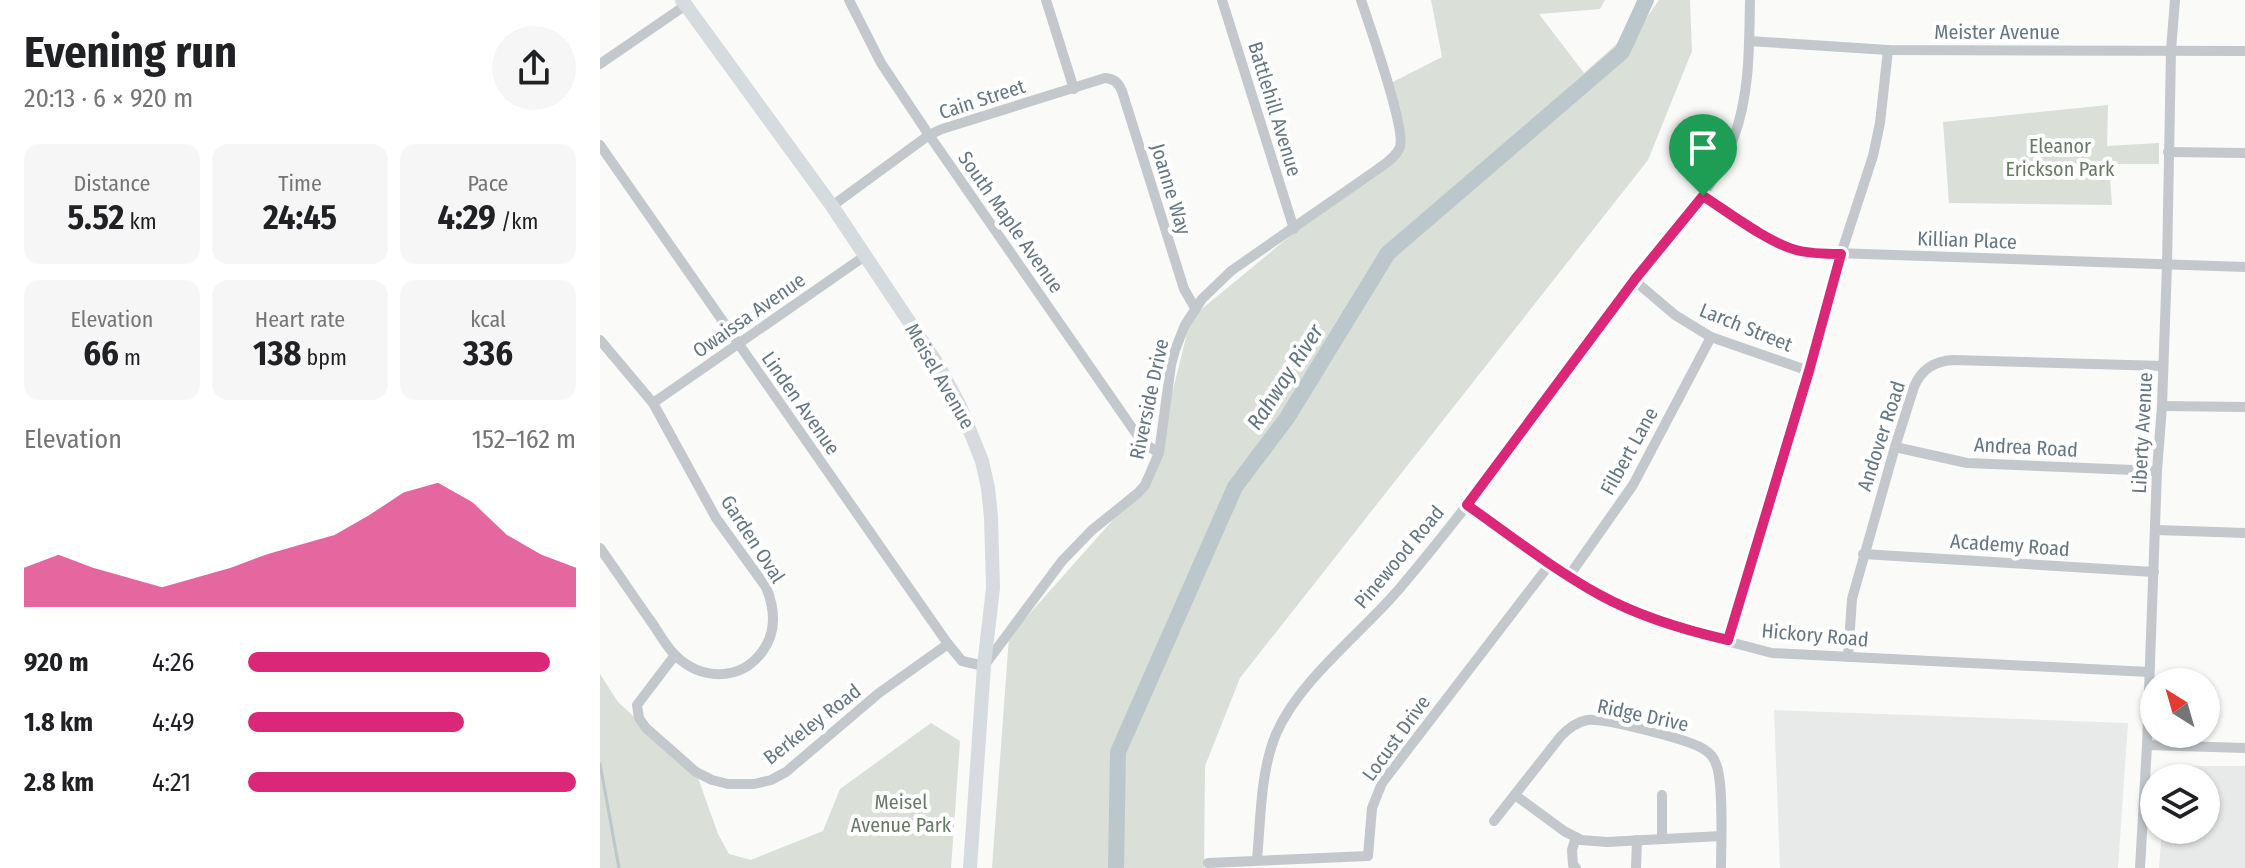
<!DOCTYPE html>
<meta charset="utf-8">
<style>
body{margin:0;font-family:"Fira Sans Condensed",sans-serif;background:#f6f6f6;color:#202124;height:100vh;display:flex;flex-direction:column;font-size:30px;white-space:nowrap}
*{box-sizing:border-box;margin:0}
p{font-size:26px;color:#757577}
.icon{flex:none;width:44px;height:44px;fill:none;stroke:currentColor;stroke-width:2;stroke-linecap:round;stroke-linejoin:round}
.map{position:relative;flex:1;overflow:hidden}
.panel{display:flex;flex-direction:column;background:#fff;width:600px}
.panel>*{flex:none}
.needle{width:52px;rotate:323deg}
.buttons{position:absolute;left:1540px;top:668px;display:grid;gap:16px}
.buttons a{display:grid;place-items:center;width:80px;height:80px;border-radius:50%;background:#fff;box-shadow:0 2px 6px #0004;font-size:40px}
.pin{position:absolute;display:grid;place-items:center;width:68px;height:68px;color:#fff;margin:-82px -34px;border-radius:50% 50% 50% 0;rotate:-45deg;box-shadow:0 0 8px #0007}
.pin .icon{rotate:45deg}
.round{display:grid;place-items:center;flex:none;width:84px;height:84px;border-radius:42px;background:#f6f6f6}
.head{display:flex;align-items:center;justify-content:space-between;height:136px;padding:0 24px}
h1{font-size:44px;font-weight:700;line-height:60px}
.stats{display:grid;grid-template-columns:repeat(3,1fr);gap:12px;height:136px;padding:8px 24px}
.stats div{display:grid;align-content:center;border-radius:16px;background:#f6f6f6;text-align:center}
.stats b{font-size:34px;font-weight:700}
.stats small{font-size:22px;font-weight:400}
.stats p{font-size:22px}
.chart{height:224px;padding:16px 24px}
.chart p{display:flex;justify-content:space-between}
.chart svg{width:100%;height:144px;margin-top:8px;fill:#db2777;opacity:.7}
ul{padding:0 24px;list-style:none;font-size:26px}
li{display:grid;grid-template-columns:128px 96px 1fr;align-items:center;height:60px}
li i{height:20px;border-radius:10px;background:#db2777}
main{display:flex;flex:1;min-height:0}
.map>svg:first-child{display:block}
.built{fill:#e8e9e9}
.green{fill:#dadfd7}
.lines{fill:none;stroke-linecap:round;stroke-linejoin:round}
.stream{stroke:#bbc7cb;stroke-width:3}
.river{stroke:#bbc7cb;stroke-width:16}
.minor{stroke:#c3c8cc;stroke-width:10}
.major{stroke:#d6dbdf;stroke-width:14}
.route-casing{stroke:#fff;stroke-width:16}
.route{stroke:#db2777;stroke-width:10}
.labels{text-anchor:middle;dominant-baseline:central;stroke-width:8;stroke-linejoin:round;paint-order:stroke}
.street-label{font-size:20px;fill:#657683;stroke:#fff}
.park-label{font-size:20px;fill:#687a64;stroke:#fff}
.water-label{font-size:22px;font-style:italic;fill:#60757c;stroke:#fff}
</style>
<main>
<section class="panel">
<div class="head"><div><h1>Evening run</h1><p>20:13 · 6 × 920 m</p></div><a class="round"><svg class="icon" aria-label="share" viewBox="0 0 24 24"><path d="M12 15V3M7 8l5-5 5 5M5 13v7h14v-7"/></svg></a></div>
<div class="stats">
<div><p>Distance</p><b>5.52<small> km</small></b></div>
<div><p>Time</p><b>24:45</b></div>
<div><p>Pace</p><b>4:29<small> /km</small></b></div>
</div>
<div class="stats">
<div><p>Elevation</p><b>66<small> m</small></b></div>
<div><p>Heart rate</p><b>138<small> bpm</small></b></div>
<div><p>kcal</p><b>336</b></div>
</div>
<div class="chart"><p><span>Elevation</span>152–162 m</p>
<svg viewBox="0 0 160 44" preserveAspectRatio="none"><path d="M0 44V32L10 28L20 32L30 35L40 38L50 35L60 32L70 28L80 25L90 22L100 16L110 9L120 6L130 12L140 22L150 28L160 32V44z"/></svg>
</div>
<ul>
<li><b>920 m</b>4:26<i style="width:92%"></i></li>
<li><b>1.8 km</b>4:49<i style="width:66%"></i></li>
<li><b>2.8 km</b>4:21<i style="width:100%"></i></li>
</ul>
</section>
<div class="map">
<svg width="1645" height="868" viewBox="0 0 1645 868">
<rect width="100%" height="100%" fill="#fafaf8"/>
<g class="built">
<polygon points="1174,710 1528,723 1518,868 1180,868"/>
<polygon points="1567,766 1645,766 1645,868 1559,868 1562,830 1606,830 1606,778 1566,778"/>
</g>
<g class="green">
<polygon points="831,0 1005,0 1000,9 939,14 984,73 1047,17 1059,0 1090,0 1092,51 1048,160 640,678 605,766 604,868 392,868 409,637 551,477 591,318 707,222 801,151 789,84 842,57"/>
<polygon points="1508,105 1507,146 1559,143 1559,164 1509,164 1512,205 1349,203 1343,122"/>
<polygon points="0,674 18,702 97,775 118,834 129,854 151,860 223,831 240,789 331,723 360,741 351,868 0,868"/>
</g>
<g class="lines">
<polyline class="stream" points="0,764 19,868"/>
<polyline class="river" points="516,868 518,752 635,487 687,418 788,253 1022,52 1046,0"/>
<g class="minor">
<polyline points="249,0 281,63 329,135 542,442 559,453"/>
<polyline points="446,0 474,89"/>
<polyline points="622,0 694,229"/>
<polyline points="1149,41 1288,50 1645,51"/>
<polyline points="0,64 86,5"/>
<path d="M0 145 348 644 362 661 384 666 462 561 492 530 538 493 545 485 559 453 571 365 575 350 585 325 602 299 631 271 778 169C786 163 796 157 800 147 806 129 769 24 761 0"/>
<polyline points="1568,152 1645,153"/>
<polyline points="1103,196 1179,243 1206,252 1645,267"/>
<path d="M232 206 329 135 342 129 505 78C514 79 518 82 522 91L584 289 595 308"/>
<polyline points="1035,281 1075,315 1111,337 1209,371"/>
<path d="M0 340 53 403 116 518 166 587C175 609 177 632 162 652 140 682 100 680 75 655 65 645 58 631 50 620 33 596 17 572 0 548"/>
<polyline points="53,403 265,256"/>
<polyline points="1562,406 1645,407"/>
<polyline points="1295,447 1367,463 1557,471"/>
<polyline points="867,505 950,564 1002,596 1038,613 1084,630 1172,653 1549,672"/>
<polyline points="1556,530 1645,533"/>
<polyline points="1263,554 1554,572"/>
<polyline points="969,576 1033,485 1111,337"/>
<polyline points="1128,640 1209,371 1241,254 1273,156 1280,123 1288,50"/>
<polyline points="75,655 37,705 39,718 46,728 96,772 112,780 128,784 154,784 171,780 186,772 279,693 348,644"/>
<path d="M1248 657 1252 599 1295 447 1314 387C1321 370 1334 361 1353 360L1563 366"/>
<polyline points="1547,745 1645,748"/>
<polyline points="915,795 964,831 981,840 1007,842 1121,836"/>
<polyline points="1062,795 1062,839"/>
<path d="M894 821 961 736C968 729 976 722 987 720 1002 717 1092 740 1105 750 1110 753 1114 758 1116 764 1124 782 1121 845 1121 868"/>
<polyline points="976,837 972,850 973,865 976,868"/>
<path d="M657 859C661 818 660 773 676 734 700 679 761 634 800 588 881 492 953 390 1028 290 1065 240 1111 197 1134 137 1150 93 1149 47 1150 0"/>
<polyline points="608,863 768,856 772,808 782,783 950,564"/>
<polyline points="1036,868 1037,840"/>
<polyline points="1540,868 1547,745 1557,471 1562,406 1567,265 1571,50 1575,0"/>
</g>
<polyline class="major" points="82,0 232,206 338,365 360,406 382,461 388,488 391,517 393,588 384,666 370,868"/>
</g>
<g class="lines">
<defs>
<path id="route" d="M1103 196C1128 212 1169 243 1196 250 1211 254 1226 254 1241 254L1209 371 1128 640C1084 630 1040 617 1000 595 953 569 911 536 867 505L1036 278Z"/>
</defs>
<use href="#route" class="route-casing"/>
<use href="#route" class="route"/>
</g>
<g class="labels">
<g class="street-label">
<text x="1397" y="32">Meister Avenue</text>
<text transform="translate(382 99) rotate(-18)">Cain Street</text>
<text transform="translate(675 109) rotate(73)">Battlehill Avenue</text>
<text transform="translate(571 189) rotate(73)">Joanne Way</text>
<text transform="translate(411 222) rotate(55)">South Maple Avenue</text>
<text transform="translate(1367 240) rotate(2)">Killian Place</text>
<text transform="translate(149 315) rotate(-35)">Owaissa Avenue</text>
<text transform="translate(1146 327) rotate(22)">Larch Street</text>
<text transform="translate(340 376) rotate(60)">Meisel Avenue</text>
<text transform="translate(549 399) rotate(-78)">Riverside Drive</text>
<text transform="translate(201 403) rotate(55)">Linden Avenue</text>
<text transform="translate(1542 433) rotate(-87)">Liberty Avenue</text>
<text transform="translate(1281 436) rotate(-72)">Andover Road</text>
<text transform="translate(1426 447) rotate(3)">Andrea Road</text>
<text transform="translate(1029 451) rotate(-61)">Filbert Lane</text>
<text transform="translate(153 539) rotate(57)">Garden Oval</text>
<text transform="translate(1410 545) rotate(4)">Academy Road</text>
<text transform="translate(799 557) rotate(-50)">Pinewood Road</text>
<text transform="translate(1215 635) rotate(5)">Hickory Road</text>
<text transform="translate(1043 715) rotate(12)">Ridge Drive</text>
<text transform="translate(212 724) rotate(-38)">Berkeley Road</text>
<text transform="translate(796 738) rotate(-54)">Locust Drive</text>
</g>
<g class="park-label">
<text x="1460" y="146">Eleanor<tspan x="1460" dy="23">Erickson Park</tspan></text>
<text x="301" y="802">Meisel<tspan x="301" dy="23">Avenue Park</tspan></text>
</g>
<g class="water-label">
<text transform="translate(685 377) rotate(-57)">Rahway River</text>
</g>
</g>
</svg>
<div class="buttons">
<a><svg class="needle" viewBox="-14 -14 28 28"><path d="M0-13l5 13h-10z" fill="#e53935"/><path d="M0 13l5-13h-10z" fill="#757577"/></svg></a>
<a><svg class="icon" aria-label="layers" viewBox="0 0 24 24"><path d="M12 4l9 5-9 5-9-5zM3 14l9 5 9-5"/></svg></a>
</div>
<div class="pin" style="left:1103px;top:196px;background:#1e9e55"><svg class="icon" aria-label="arrive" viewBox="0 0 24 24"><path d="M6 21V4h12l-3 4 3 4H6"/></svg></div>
</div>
</main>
